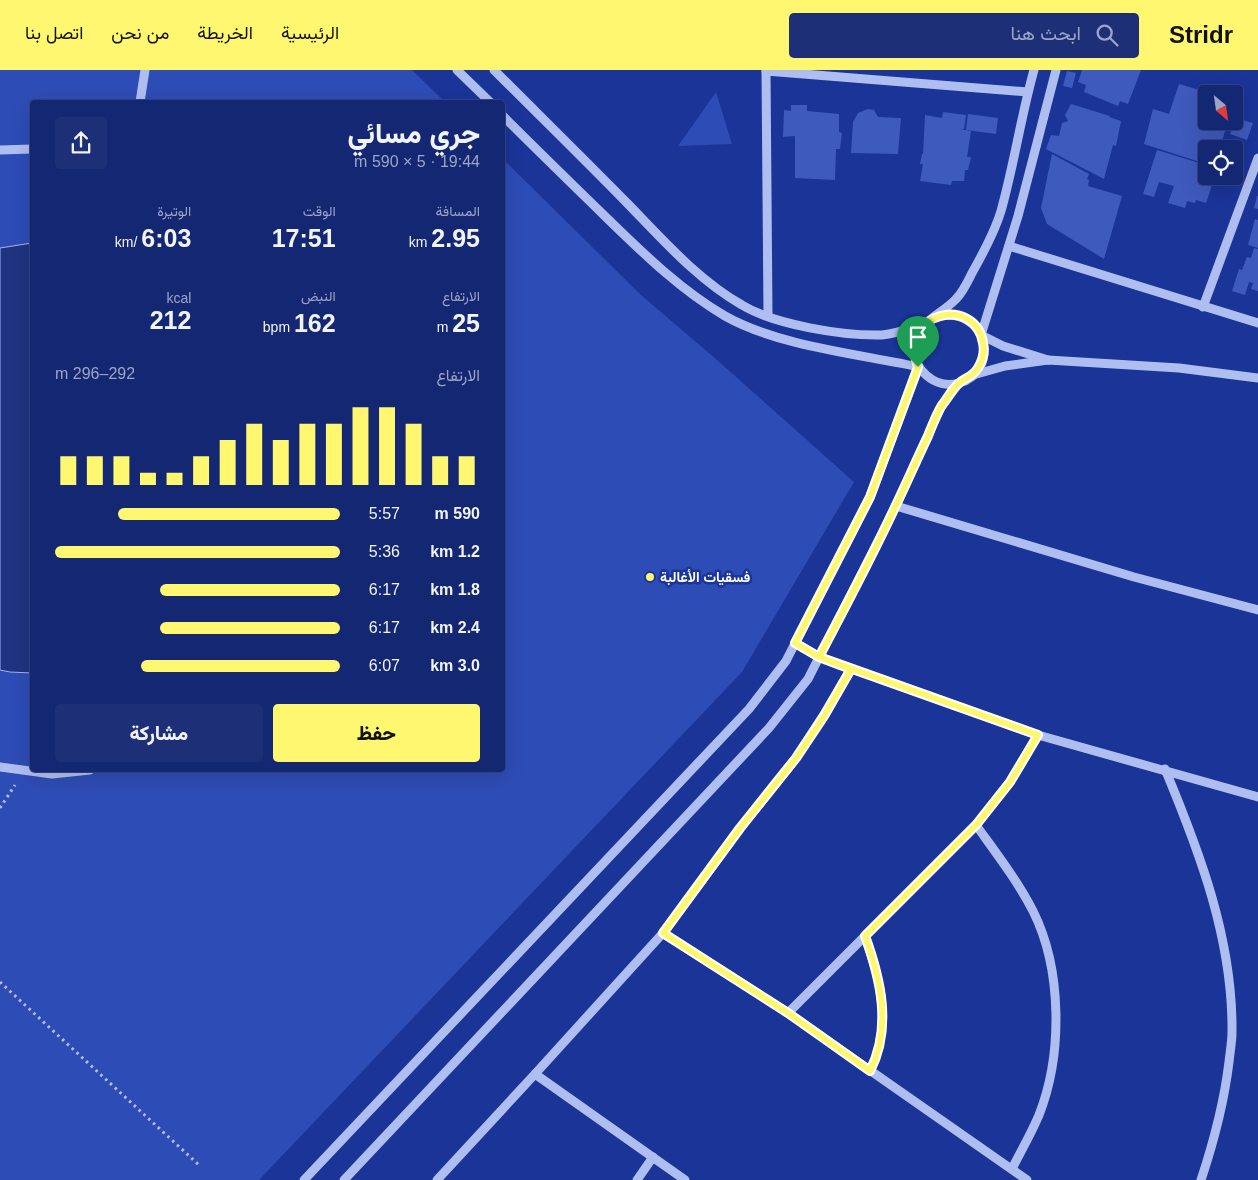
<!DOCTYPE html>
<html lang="ar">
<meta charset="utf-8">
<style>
body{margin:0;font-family:Helvetica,Vazirmatn,sans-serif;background:#1d2f77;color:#f1f3f6;direction:rtl;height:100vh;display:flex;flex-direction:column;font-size:19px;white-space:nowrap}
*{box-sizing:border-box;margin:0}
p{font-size:16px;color:#9da5c4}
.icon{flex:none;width:28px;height:28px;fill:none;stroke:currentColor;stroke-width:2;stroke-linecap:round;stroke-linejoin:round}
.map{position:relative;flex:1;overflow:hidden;direction:ltr}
.sheet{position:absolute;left:30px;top:30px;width:475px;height:672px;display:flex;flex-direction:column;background:#142772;border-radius:5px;box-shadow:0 5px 20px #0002,0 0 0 1px #334484;direction:rtl}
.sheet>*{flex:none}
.needle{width:32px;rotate:151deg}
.tools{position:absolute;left:1198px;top:15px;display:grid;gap:10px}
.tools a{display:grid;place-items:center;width:45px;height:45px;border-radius:5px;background:#142772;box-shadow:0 5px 20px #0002,0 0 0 1px #334484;font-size:25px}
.pin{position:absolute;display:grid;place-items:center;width:42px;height:42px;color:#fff;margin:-51px -21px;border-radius:50% 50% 50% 0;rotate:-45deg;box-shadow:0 0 5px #0007}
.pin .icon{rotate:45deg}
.round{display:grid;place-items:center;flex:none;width:52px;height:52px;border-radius:5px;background:#1d2f77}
.headline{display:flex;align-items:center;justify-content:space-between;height:85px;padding:0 25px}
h1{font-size:28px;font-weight:800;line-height:38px}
.metrics{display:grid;grid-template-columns:repeat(3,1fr);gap:8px;height:85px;padding:5px 25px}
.metrics div{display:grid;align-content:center}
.metrics b{font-size:25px;font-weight:800}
.metrics small{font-size:14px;font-weight:400}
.metrics p{font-size:14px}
.chart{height:140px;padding:10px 25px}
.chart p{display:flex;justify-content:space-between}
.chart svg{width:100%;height:90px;margin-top:5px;stroke:#fff76f;stroke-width:6}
.cta{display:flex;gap:10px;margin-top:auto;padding:10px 25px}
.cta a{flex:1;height:58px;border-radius:5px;background:#fff76f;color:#111;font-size:20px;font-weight:800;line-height:58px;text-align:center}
.cta a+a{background:#1d2f77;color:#f1f3f6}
ul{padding:0 25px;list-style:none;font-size:16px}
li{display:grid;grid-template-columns:80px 60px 1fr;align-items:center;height:38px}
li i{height:12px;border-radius:6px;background:#fff76f}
header{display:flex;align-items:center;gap:30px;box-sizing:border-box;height:70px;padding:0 25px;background:#fff76f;color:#111}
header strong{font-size:24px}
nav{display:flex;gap:28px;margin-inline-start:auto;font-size:18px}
.search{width:350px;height:45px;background:#1d2f77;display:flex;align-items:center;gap:12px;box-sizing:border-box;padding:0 18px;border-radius:5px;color:#9da5c4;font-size:19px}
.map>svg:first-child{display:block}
.green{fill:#2e4cb5}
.water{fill:#203380;stroke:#a2b5f2}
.building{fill:#3f5abd}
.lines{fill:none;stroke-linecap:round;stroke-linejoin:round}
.path{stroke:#afbef0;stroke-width:3;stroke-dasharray:2.5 4;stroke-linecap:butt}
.minor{stroke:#afbef0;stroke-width:9}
.route-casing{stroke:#fff;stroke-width:10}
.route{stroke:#fff76f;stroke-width:6}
.poi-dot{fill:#fff76f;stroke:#1a3498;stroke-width:2}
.labels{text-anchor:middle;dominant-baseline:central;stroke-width:5;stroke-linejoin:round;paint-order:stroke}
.poi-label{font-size:14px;font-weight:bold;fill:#fff;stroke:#1a3498;text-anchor:start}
</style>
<header>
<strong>Stridr</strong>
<div class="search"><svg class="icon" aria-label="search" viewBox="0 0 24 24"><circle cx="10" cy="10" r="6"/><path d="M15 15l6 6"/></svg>ابحث هنا</div>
<nav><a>الرئيسية</a><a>الخريطة</a><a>من نحن</a><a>اتصل بنا</a></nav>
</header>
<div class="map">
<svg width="1258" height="1110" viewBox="0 0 1258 1110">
<rect width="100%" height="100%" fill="#1a3498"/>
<g class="green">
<polygon points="0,0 412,0 445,32 32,32 32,700 502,700 503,89 641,225 716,289 854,412 742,602 259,1110 0,1110"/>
<polygon points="716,22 732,74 678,76"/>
</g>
<polygon class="water" points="32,173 32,603 10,602 0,600 0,178"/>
<g class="building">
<polygon points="1082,0 1141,0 1128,34 1120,31 1118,36 1084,22 1086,15 1078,12"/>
<polygon points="1067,1 1076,3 1072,18 1063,16"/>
<polygon points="1179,14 1206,22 1206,51 1217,51 1215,58 1225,61 1220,79 1206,79 1206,94 1144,74 1153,39 1208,56 1169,44"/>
<polygon points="1071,34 1110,46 1109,47 1121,51 1116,76 1113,75 1104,109 1046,79 1051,65 1059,66 1062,53 1068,51 1065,45"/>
<polygon points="791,35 807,35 807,41 839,44 839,62 842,63 840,79 836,79 835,110 795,108 795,66 783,67 784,40 791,41"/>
<polygon points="868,39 874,40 878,47 901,48 898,84 851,83 853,52 858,43"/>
<polygon points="943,42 966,45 964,59 960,59 971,61 967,87 971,87 968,100 965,100 964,111 952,111 951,115 920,111 923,94 920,94 922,84 923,84 925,45 942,48"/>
<polygon points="968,44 998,48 996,64 966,60"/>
<polygon points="1235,48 1253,53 1247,70 1230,64"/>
<polygon points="1157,80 1206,95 1206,106 1227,106 1225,112 1214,109 1206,133 1196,130 1195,133 1187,131 1185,138 1168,133 1174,116 1159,112 1154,127 1143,124"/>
<polygon points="1052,84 1089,104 1087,109 1089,110 1088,116 1122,126 1104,189 1047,154 1041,138"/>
<polygon points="1257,126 1258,126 1258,139 1254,138"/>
<polygon points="1255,149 1258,150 1258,178 1248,175"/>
<polygon points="1254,178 1258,179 1258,221 1251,219 1253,213 1249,212 1245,225 1232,221 1239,199 1242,200 1247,187 1251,188"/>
</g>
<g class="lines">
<g class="path">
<polyline points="0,738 15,715"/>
<polyline points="0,912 199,1095"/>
</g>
<g class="minor">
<polyline points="457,0 490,32"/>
<path d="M494 0C539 45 584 89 628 134 663 170 698 210 742 235 775 255 843 266 882 265 897 264 911 258 926 253"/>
<polyline points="766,0 768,246"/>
<polyline points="766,1 1028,22"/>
<polyline points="140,32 145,0"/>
<polyline points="0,80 32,79"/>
<polyline points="1009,176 1258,253"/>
<polyline points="1203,237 1258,88"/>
<path d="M936 247C988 234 1001 302 959 313 935 320 912 299 914 275 916 253 942 244 956 229 963 222 968 211 972 203 981 187 996 158 1001 141 1014 95 1021 46 1034 0"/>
<polyline points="1048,290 1003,276 981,265 1018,146 1056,0"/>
<polyline points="973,305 1005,296 1048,290 1179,298 1258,308"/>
<polyline points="896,436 1134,507 1258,540"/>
<polyline points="795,573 819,587 1038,665 1258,727"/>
<polyline points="0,697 52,704 90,700"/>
<path d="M1165 699C1200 783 1233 870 1232 962 1232 972 1230 982 1229 992 1224 1033 1214 1071 1201 1110"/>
<path d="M976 755C996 783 1017 810 1033 841 1062 899 1063 984 1039 1045 1031 1064 1021 1081 1012 1099"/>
<polyline points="663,863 788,943 1027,1110"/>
<path d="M865 867C881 910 892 958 870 1001"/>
<polyline points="788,943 976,755 1010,712 1038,665"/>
<polyline points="535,1004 685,1110"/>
<path d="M304 1110 749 639 786 591 870 427 919 297C858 284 778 276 725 246 682 221 646 186 611 152 574 116 538 81 502 45"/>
<polyline points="344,1110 769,658 808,609 896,436 941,337 959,313"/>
<polyline points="437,1110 535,1004 663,863 740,759 796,688 823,646 851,599"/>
<polyline points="637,1110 653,1087"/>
</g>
</g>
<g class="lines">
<defs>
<path id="route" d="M918 297 870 427 795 573 819 587 851 599 824 646 796 688 740 758 663 863 788 943 870 1001C892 958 881 910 865 866L976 755 1010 712 1038 665 819 587C845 537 872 487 896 435 907 412 917 389 928 366 932 356 936 345 942 335 947 329 952 319 958 314 965 307 972 308 978 298 983 290 985 282 983 273 976 226 898 240 918 297"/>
</defs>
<use href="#route" class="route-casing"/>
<use href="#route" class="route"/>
</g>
<circle class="poi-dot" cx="650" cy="507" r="5"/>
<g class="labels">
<g class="poi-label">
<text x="660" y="507">فسقيات الأغالبة</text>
</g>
</g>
</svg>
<div class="tools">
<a><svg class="needle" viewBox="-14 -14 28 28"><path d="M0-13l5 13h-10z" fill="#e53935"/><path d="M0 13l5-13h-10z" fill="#9da5c4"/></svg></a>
<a><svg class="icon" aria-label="locate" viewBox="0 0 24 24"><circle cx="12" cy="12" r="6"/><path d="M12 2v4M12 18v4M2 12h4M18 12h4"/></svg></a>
</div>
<div class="pin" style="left:918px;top:297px;background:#1e9e55"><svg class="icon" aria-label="arrive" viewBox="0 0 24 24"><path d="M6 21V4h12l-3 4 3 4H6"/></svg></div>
<section class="sheet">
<div class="headline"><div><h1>جري مسائي</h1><p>19:44 · 5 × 590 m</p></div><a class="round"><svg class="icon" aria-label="share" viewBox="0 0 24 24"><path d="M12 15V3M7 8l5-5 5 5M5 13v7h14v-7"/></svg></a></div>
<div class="metrics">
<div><p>المسافة</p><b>2.95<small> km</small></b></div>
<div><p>الوقت</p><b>17:51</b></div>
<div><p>الوتيرة</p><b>6:03<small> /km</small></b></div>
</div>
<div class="metrics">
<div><p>الارتفاع</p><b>25<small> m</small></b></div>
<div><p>النبض</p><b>162<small> bpm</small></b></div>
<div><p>kcal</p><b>212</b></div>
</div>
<div class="chart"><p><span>الارتفاع</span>292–296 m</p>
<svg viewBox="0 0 160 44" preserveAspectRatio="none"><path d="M5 44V30M15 44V30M25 44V30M35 44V38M45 44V38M55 44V30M65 44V22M75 44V14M85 44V22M95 44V14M105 44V14M115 44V6M125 44V6M135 44V14M145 44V30M155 44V30"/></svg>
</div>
<ul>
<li><b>590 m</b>5:57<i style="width:78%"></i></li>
<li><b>1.2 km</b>5:36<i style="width:100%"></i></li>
<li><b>1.8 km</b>6:17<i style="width:63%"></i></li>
<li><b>2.4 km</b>6:17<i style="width:63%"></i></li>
<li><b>3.0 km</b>6:07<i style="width:70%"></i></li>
</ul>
<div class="cta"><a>حفظ</a><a>مشاركة</a></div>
</section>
</div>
